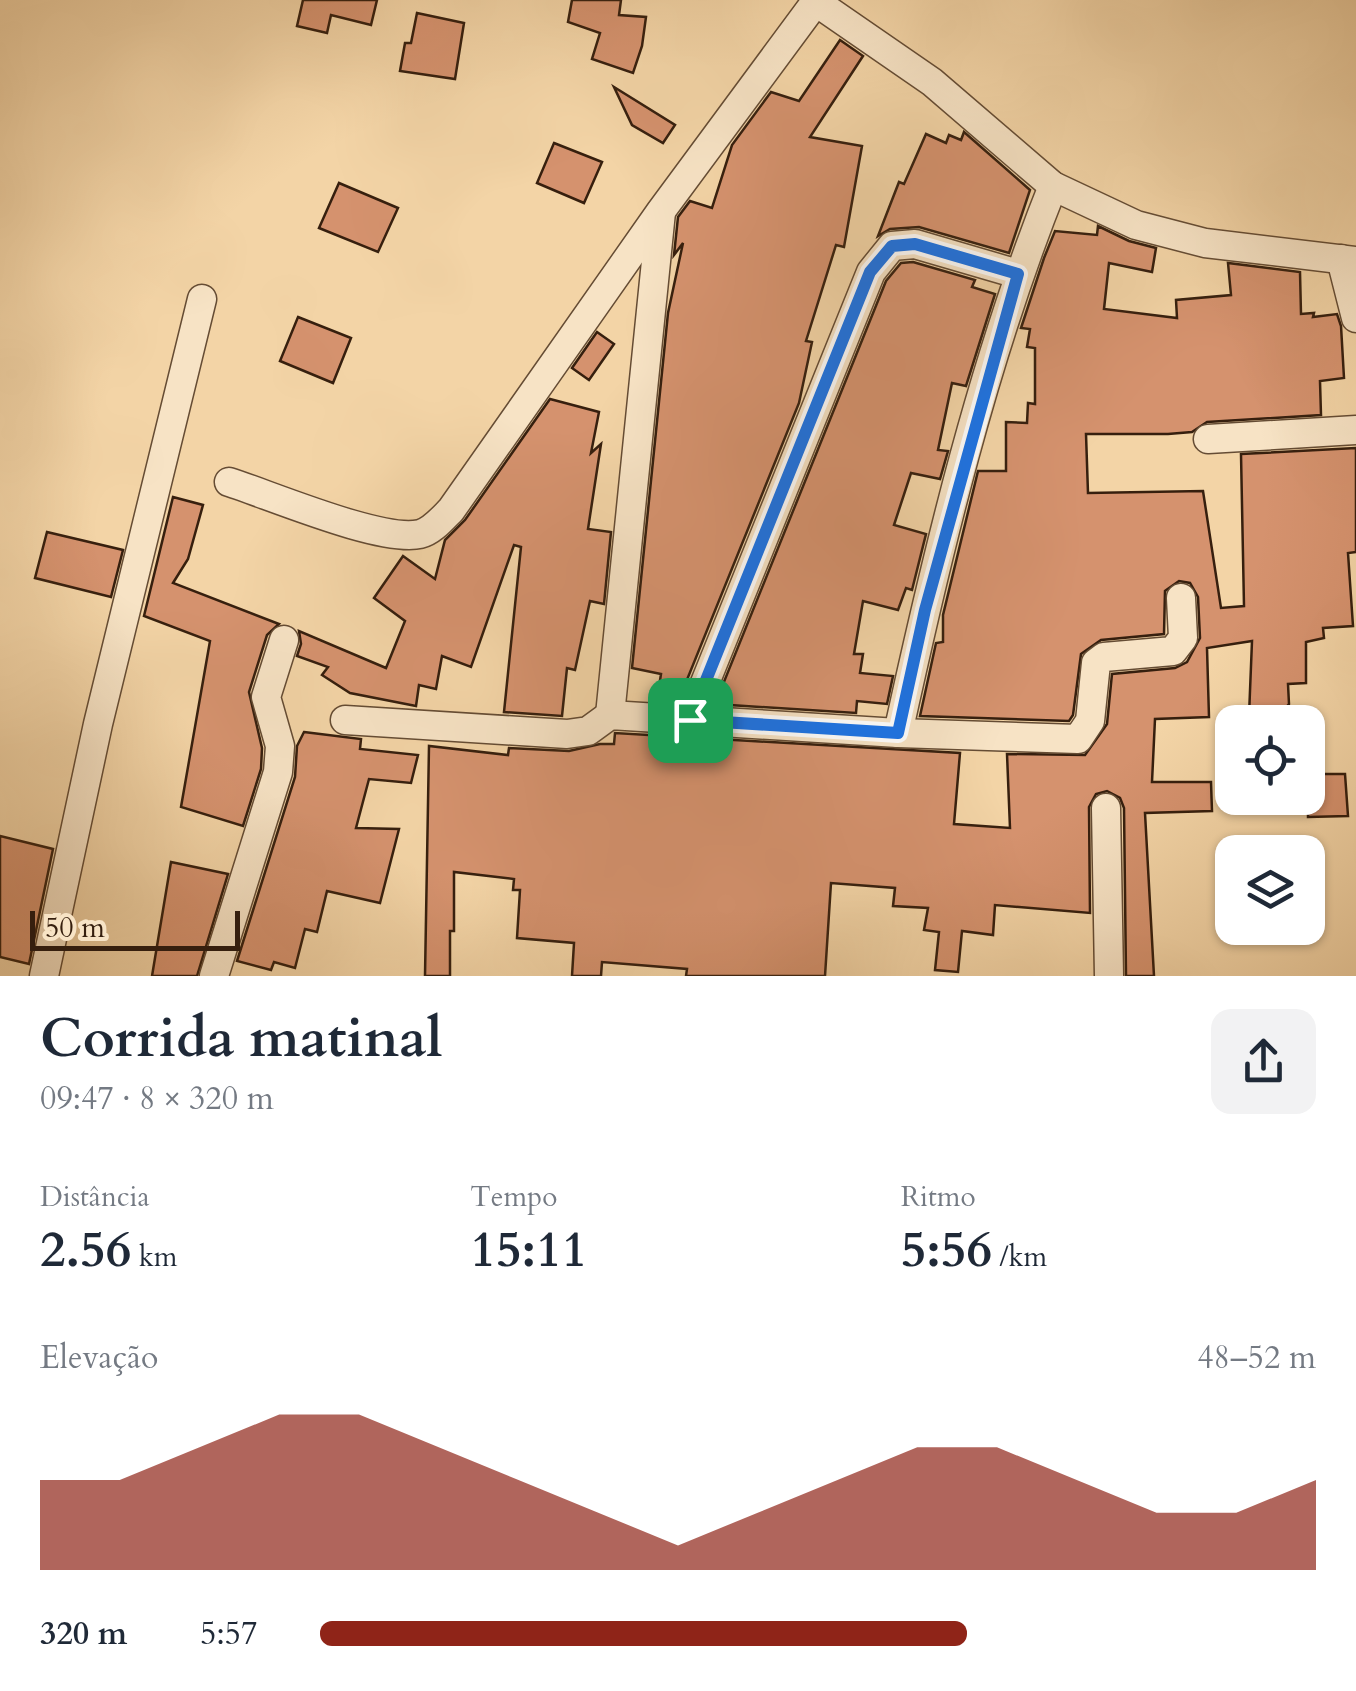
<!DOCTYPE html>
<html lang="pt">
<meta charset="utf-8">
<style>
body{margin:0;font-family:Cardo,serif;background:#f2f2f3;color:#1f2937;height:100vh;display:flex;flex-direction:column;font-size:38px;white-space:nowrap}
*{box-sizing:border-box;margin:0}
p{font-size:32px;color:#747a83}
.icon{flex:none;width:55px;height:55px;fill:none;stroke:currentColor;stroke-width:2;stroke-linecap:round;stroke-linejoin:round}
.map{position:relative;height:976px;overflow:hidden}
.sheet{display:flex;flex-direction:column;background:#fff;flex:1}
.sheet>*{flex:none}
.buttons{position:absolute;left:1215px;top:705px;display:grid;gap:20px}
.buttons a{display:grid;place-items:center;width:110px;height:110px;border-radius:20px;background:#fff;box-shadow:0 2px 8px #0004;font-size:50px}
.scale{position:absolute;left:30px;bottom:25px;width:210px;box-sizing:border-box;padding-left:10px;border:5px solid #361f0e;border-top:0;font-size:28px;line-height:35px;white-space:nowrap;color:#361f0e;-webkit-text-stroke:8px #f7e3c5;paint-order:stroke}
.pin{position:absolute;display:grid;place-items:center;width:85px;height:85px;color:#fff;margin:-42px;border-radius:20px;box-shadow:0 5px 15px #0006}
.round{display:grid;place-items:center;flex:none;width:105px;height:105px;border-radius:20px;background:#f2f2f3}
.summary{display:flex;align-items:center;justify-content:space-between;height:170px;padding:0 40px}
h1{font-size:55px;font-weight:700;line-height:75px}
.stats{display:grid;grid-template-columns:repeat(3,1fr);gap:15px;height:170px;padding:10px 40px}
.stats div{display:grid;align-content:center}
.stats b{font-size:50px;font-weight:700}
.stats small{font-size:28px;font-weight:400}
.stats p{font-size:28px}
.chart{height:280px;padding:20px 40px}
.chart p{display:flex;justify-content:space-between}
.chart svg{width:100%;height:180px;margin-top:10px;fill:#8f2418;opacity:.7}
ul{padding:0 40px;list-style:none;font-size:32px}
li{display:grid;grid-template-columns:160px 120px 1fr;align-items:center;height:75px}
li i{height:25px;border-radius:12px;background:#8f2418}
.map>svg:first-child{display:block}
.building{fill:#d5926e;stroke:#361f0e;stroke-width:2.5}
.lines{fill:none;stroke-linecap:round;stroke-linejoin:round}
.minor-casing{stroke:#654c34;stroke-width:31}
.minor{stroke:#f7e3c5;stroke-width:28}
.route-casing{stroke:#fff;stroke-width:20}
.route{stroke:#1a73e8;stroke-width:12}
</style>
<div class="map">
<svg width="1356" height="976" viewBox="0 0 1356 976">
<rect width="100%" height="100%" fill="#f3d4a6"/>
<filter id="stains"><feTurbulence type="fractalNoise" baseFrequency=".002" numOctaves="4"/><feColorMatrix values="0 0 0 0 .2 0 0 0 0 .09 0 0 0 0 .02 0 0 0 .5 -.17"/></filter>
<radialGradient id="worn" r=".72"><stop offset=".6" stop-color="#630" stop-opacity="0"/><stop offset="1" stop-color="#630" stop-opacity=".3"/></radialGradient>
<g class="building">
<polygon points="303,0 377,0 371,25 331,15 327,33 297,26"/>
<polygon points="572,0 621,0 619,15 646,17 642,46 633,73 592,59 600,33 568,22"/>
<polygon points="417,13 464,23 455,79 400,71 405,43 411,43"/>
<polygon points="840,40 863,56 810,137 862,146 844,247 836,245 806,341 812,342 799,403 678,702 657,700 661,674 632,668 668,313 683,243 674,255 678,217 690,201 712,208 732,145 771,92 799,101"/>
<polygon points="614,87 675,125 663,143 632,125"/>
<polygon points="964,132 1030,190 1009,253 919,227 890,229 878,236 899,182 904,184 926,134 946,143 949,135 961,140"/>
<polygon points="554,143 602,162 584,203 537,183"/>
<polygon points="339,183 398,208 378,252 319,228"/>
<polygon points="1098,226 1129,241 1156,248 1152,272 1109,263 1104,309 1177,318 1176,300 1231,295 1228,263 1300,272 1301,314 1314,313 1313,317 1337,314 1341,326 1344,378 1320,381 1321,415 1207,422 1192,432 1168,434 1086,434 1088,493 1203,491 1221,608 1244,606 1241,454 1356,448 1356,552 1348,553 1353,626 1323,628 1324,638 1306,642 1306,683 1288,684 1289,704 1278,716 1249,716 1252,641 1207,648 1209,717 1155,719 1152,782 1211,782 1212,811 1145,813 1154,976 1126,976 1124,808 1120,798 1107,791 1096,794 1089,807 1090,913 995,905 993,935 962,931 958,972 935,970 939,932 924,930 928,908 893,906 895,888 831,883 825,976 686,976 687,969 602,962 601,976 572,976 574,943 517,938 520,890 513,890 514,879 454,872 454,931 450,931 450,976 425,976 429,746 508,755 509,748 569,751 600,744 614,744 615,733 960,753 954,824 1010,828 1007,754 1085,755 1107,724 1112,674 1175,668 1187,662 1200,638 1198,597 1190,583 1179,581 1165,591 1164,634 1101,640 1081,654 1073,715 1069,721 920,716 936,643 943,642 943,615 978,471 1006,471 1006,422 1027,423 1028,403 1035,404 1035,348 1027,347 1030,329 1021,328 1044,258 1055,231 1097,235"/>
<polygon points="913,262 975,280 972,287 995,294 966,386 952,383 938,450 948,451 940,479 911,473 894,525 926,534 912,590 906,588 898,610 863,601 854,654 863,654 860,673 893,676 887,704 857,701 856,713 715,704 886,281 901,263"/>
<polygon points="298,317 351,338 333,383 280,361"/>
<polygon points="597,332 614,344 589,380 572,368"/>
<polygon points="550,399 599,412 591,453 601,444 588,529 611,532 604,604 590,601 575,670 567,668 562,716 504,712 521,547 514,545 471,667 442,656 436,689 419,685 416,706 350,693 322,675 328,667 297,656 301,644 299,631 386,668 405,621 374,598 403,556 435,579 445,540 465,520"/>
<polygon points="173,497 203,505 188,559 173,583 279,624 267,635 249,692 262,748 261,769 243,826 181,807 210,641 144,616"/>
<polygon points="47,532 123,550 111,597 35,578"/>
<polygon points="304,732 361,739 360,749 418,755 411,783 369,779 356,828 399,829 380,903 327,891 317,932 305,929 295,968 274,962 271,970 237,961 295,777 297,746"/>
<polygon points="1308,774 1345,774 1348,816 1308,817"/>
<polygon points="0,836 53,849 29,964 0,957"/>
<polygon points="171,862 228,874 197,976 152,976"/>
</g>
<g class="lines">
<defs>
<g id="minor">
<polyline points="816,2 932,82 1053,186 1136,225 1205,243 1356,261"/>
<polyline points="1341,259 1356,318"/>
<polyline points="1208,439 1356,430"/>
<path d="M229 482C270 495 382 543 420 534 432 531 442 519 451 510L661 211 817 0"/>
<polyline points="610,715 661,212"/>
<polyline points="345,720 567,734 588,731 610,715 898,733 1078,739 1090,721 1096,663 1104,657 1173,651 1183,638 1181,598"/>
<polyline points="690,720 871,272 892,246 915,244 1018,274"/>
<path d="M898 733C938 550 983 361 1053 186"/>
<polyline points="1106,808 1109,976"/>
<polyline points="44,976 98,724 202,299"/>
<polyline points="214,976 278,772 280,746 266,697 284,640"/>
</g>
</defs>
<use href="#minor" class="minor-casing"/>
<use href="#minor" class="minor"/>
</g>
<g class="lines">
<defs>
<polygon id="route" points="915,244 1018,274 925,610 898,733 690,720 870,272 892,246"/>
</defs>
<use href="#route" class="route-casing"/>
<use href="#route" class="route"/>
</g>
<rect width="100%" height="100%" filter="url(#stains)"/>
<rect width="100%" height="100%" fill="url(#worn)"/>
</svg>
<div class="buttons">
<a><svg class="icon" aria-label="locate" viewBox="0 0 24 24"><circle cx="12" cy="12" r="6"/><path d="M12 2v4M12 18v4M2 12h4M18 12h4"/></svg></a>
<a><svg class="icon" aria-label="layers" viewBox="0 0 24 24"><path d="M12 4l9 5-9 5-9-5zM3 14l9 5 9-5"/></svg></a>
</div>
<div class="scale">50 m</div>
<div class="pin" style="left:690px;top:720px;background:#1e9e55"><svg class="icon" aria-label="arrive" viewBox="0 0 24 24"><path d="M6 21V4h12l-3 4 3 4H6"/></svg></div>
</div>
<section class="sheet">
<div class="summary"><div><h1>Corrida matinal</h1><p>09:47 · 8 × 320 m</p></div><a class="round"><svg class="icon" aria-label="share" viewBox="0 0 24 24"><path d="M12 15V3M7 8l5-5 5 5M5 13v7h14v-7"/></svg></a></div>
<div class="stats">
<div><p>Distância</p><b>2.56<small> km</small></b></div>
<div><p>Tempo</p><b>15:11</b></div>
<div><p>Ritmo</p><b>5:56<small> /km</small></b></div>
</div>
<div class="chart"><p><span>Elevação</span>48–52 m</p>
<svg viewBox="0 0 160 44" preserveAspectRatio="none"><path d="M0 44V22L10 22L20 14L30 6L40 6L50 14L60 22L70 30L80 38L90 30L100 22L110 14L120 14L130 22L140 30L150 30L160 22V44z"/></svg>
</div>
<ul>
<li><b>320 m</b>5:57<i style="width:65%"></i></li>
</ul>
</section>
